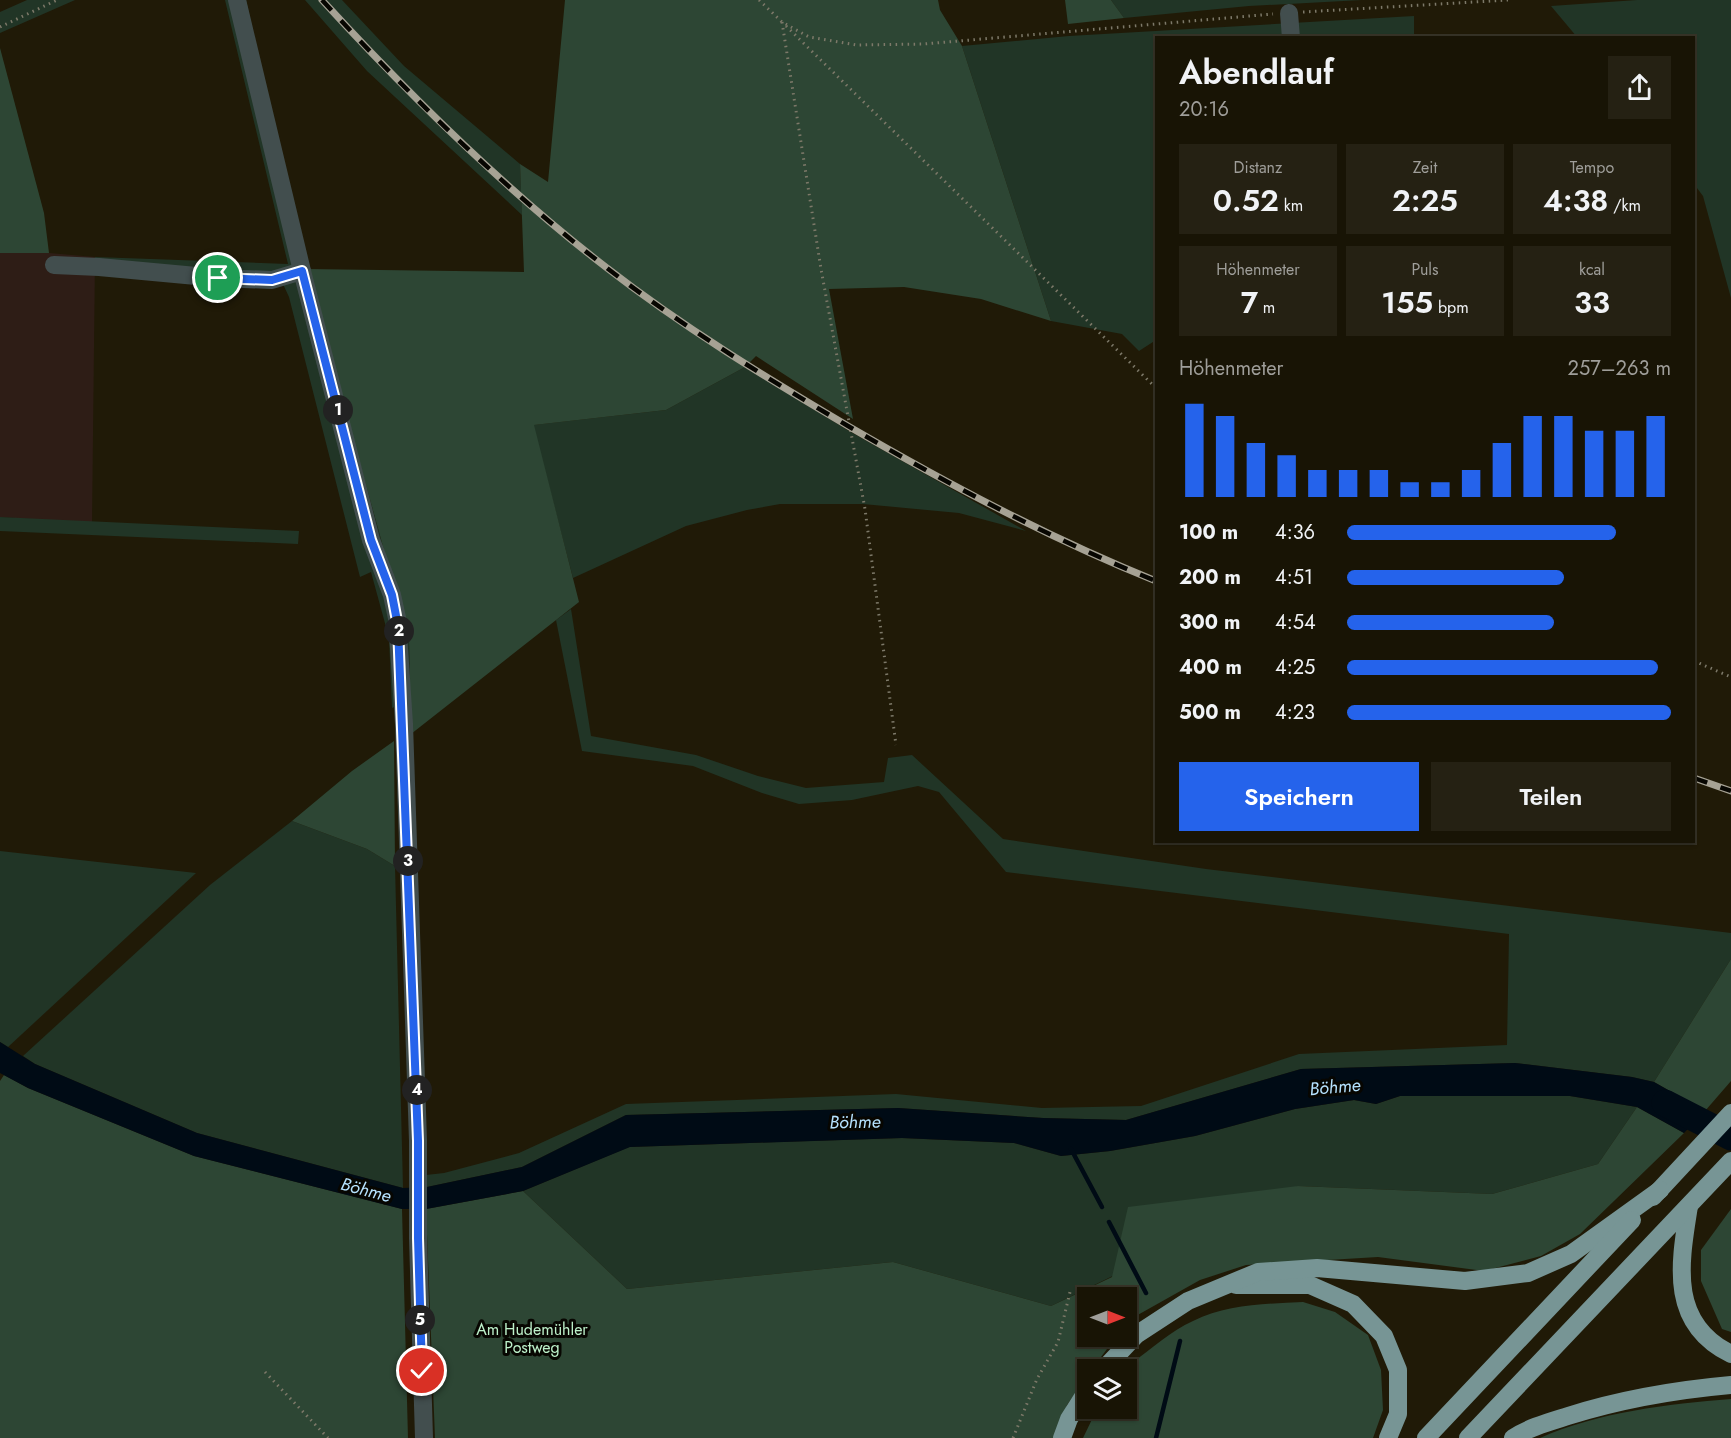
<!DOCTYPE html>
<html lang="de">
<meta charset="utf-8">
<style>
body{margin:0;font-family:Jost,sans-serif;background:#252113;color:#f1f3f6;height:100vh;display:flex;flex-direction:column;font-size:22px;white-space:nowrap}
*{box-sizing:border-box;margin:0}
p{font-size:20px;color:#9f9e9a}
.icon{flex:none;width:33px;height:33px;fill:none;stroke:currentColor;stroke-width:2;stroke-linecap:round;stroke-linejoin:round}
.map{position:relative;flex:1;overflow:hidden}
.drawer{position:absolute;left:1155px;top:36px;width:540px;height:807px;display:flex;flex-direction:column;background:#181405;border-radius:0px;box-shadow:0 2px 4px #0004,0 0 0 2px #363327}
.drawer>*{flex:none}
.needle{width:39px;rotate:90deg}
.buttons{position:absolute;left:1077px;top:1287px;display:grid;gap:12px}
.buttons a{display:grid;place-items:center;width:60px;height:60px;border-radius:0px;background:#181405;box-shadow:0 2px 4px #0004,0 0 0 2px #363327;font-size:30px}
.pin{position:absolute;display:grid;place-items:center;width:51px;height:51px;color:#fff;margin:-26px;border:3px solid #fff;border-radius:50%;box-shadow:0 2px 6px #0007}
.km{position:absolute;width:30px;height:30px;margin:-15px;border-radius:50%;background:#222;color:#fff;font-size:16px;line-height:30px;text-align:center}
.round{display:grid;place-items:center;flex:none;width:63px;height:63px;border-radius:0px;background:#252113}
.headline{display:flex;align-items:center;justify-content:space-between;height:102px;padding:0 24px}
h1{font-size:33px;font-weight:600;line-height:45px}
.figures{display:grid;grid-template-columns:repeat(3,1fr);gap:9px;height:102px;padding:6px 24px}
.figures div{display:grid;align-content:center;border-radius:0px;background:#252113;text-align:center}
.figures b{font-size:30px;font-weight:600}
.figures small{font-size:16px;font-weight:400}
.figures p{font-size:16px}
.chart{height:168px;padding:12px 24px}
.chart p{display:flex;justify-content:space-between}
.chart svg{width:100%;height:108px;margin-top:6px;stroke:#2563eb;stroke-width:6}
.primary-button{display:flex;gap:12px;margin-top:auto;padding:12px 24px}
.primary-button a{flex:1;height:69px;border-radius:0px;background:#2563eb;color:#fff;font-size:24px;font-weight:600;line-height:69px;text-align:center}
.primary-button a+a{background:#252113;color:#f1f3f6}
ul{padding:0 24px;list-style:none;font-size:20px}
li{display:grid;grid-template-columns:96px 72px 1fr;align-items:center;height:45px}
li i{height:15px;border-radius:8px;background:#2563eb}
.map>svg:first-child{display:block}
.industrial{fill:#2e1d16}
.green{fill:#213526}
.forest{fill:#2d4634}
.water{fill:#000b15}
.lines{fill:none;stroke-linecap:round;stroke-linejoin:round}
.stream{stroke:#000b15;stroke-width:4.5}
.river{stroke:#000b15;stroke-width:27}
.path{stroke:#7d7969;stroke-width:3;stroke-dasharray:1.5 4.5;stroke-linecap:butt}
.minor{stroke:#424e4e;stroke-width:18}
.highway{stroke:#779595;stroke-width:18}
.rail-casing{stroke:#a6a294;stroke-width:7}
.rail{stroke:#070601;stroke-width:4.5;stroke-dasharray:14;stroke-linecap:butt}
.route-casing{stroke:#fff;stroke-width:12}
.route{stroke:#2563eb;stroke-width:8}
.labels{text-anchor:middle;dominant-baseline:central;stroke-width:6;stroke-linejoin:round;paint-order:stroke}
.park-label{font-size:16px;fill:#bdf1ca;stroke:#070601}
.water-label{font-size:18px;font-style:italic;fill:#b6e2fe;stroke:#070601}
</style>
<div class="map">
<svg width="1731" height="1438" viewBox="0 0 1731 1438">
<rect width="100%" height="100%" fill="#201a07"/>
<polygon class="industrial" points="0,253 49,253 95,257 92,523 0,517"/>
<g class="green">
<polygon points="27,0 75,0 0,33 0,12"/>
<polygon points="225,0 246,0 306,269 409,640 410,700 392,708 389,638 371,572 360,577 289,297 283,284 96,275 95,257 288,264"/>
<polygon points="305,0 342,0 404,66 520,164 522,215 367,71"/>
<polygon points="1111,0 1362,0 1249,6 1124,18"/>
<polygon points="1637,0 1731,0 1731,298 1703,196 1694,184 1694,38 1577,37 1551,6"/>
<polygon points="1414,16 1414,37 1156,38 1156,340 1139,351 1122,334 1051,321 962,46 1069,36"/>
<polygon points="745,367 849,431 1026,531 959,513 863,504 780,504 747,510 686,526 573,578 533,425 666,410"/>
<polygon points="0,517 299,531 298,544 0,531"/>
<polygon points="571,609 591,736 696,755 758,776 806,788 884,782 888,758 912,755 1003,839 1206,869 1731,933 1731,959 1654,1082 1632,1077 1515,1063 1301,1069 1126,1120 1043,1118 898,1108 626,1115 522,1167 427,1187 426,1175 444,1173 519,1153 626,1104 896,1094 1042,1108 1141,1106 1299,1054 1507,1045 1509,934 1006,872 939,792 918,786 852,800 799,804 762,793 693,766 582,751 556,620"/>
<polygon points="292,821 367,849 395,866 403,1188 197,1133 35,1064 23,1056 210,885"/>
<polygon points="0,851 196,873 8,1047 0,1042"/>
<polygon points="1400,1096 1570,1096 1637,1107 1598,1164 1492,1194 1298,1186 1051,1306 893,1262 627,1289 523,1191 629,1147 902,1138 1014,1143 1061,1156 1110,1151 1195,1136 1295,1109 1354,1100 1376,1104"/>
</g>
<g class="forest">
<polygon points="565,0 938,0 940,10 962,46 1051,321 981,299 904,287 829,289 853,419 756,356 745,367 666,410 534,425 579,602 411,734 409,640 306,269 524,272 520,164 548,182"/>
<polygon points="1065,0 1111,0 1124,18 1068,24"/>
<polygon points="0,48 44,213 49,253 0,253"/>
<polygon points="394,741 395,866 367,849 292,821 352,771"/>
<polygon points="1731,959 1731,1081 1705,1111 1654,1082"/>
<polygon points="4,1075 28,1088 194,1156 402,1209 408,1438 0,1438 0,1081"/>
<polygon points="1637,1107 1684,1133 1580,1234 1541,1256 1484,1271 1378,1257 1246,1265 1200,1280 1127,1321 1126,1298 1088,1298 1088,1336 1116,1337 1092,1369 1088,1370 1087,1376 1067,1405 1055,1438 435,1438 426,1209 523,1191 627,1289 893,1262 1051,1306 1112,1277 1128,1207 1298,1186 1492,1194 1598,1164"/>
<polygon points="1731,1209 1731,1332 1722,1329 1701,1281 1701,1250"/>
<path d="M1303 1302 1335 1312 1368 1335 1381 1370 1383 1410 1373 1438H1083L1097 1409 1126 1408V1369L1132 1363C1151 1349 1171 1331 1193 1321 1227 1304 1266 1304 1303 1302Z"/>
<path d="M1731 1399V1438H1540C1598 1412 1668 1404 1731 1399Z"/>
</g>
<polygon class="water" points="0,1042 35,1064 197,1133 403,1188 427,1187 522,1167 626,1115 898,1108 1043,1118 1126,1120 1301,1069 1515,1063 1632,1077 1654,1082 1705,1111 1684,1133 1637,1107 1570,1096 1400,1096 1376,1104 1354,1100 1295,1109 1195,1136 1110,1151 1061,1156 1014,1143 902,1138 630,1147 523,1191 426,1209 402,1209 194,1156 28,1088 0,1073"/>
<g class="lines">
<g class="stream">
<polyline points="1071,1149 1102,1207"/>
<polyline points="1109,1222 1146,1293"/>
<polyline points="1156,1438 1180,1341"/>
</g>
<polyline class="river" points="1665,1103 1731,1137"/>
<g class="path">
<polyline points="759,0 782,22 809,37 857,45 924,44 1273,14"/>
<polyline points="1303,12 1508,0"/>
<polyline points="782,22 821,269 865,509 896,745"/>
<polyline points="786,26 1156,388"/>
<polyline points="0,27 57,0"/>
<polyline points="1694,661 1731,677"/>
<polyline points="265,1372 328,1438"/>
<polyline points="1013,1438 1037,1379 1058,1342 1070,1292"/>
</g>
<g class="minor">
<polyline points="237,0 302,271 371,540 392,595 397,618 404,724 418,1141 418,1238 424,1438"/>
<polyline points="1289,13 1291,38"/>
<polyline points="54,265 99,267 218,278 272,280 302,271"/>
</g>
<g class="highway">
<polyline points="1653,1197 1731,1113"/>
<path d="M1689 1206C1680 1263 1668 1323 1731 1354"/>
<polyline points="1236,1285 1310,1285 1353,1304 1384,1336 1398,1370 1398,1414 1388,1438"/>
<polyline points="1103,1370 1136,1335 1188,1301 1258,1272 1317,1268 1465,1281 1528,1273 1571,1254 1660,1190"/>
<polyline points="1062,1438 1069,1419 1088,1389"/>
<polyline points="1426,1438 1632,1220"/>
<polyline points="1468,1438 1731,1161"/>
<path d="M1513 1438C1530 1427 1549 1422 1568 1416 1622 1399 1675 1390 1731 1385"/>
</g>
<defs>
<g id="rail">
<path d="M322 0C410 96 503 188 607 268 683 327 765 377 848 426 948 484 1049 538 1156 581"/>
<polyline points="1694,778 1731,791"/>
</g>
</defs>
<use href="#rail" class="rail-casing"/>
<use href="#rail" class="rail"/>
</g>
<g class="lines">
<defs>
<polyline id="route" points="218,278 272,280 302,271 371,540 392,595 398,626 418,1141 418,1238 422,1371"/>
</defs>
<use href="#route" class="route-casing"/>
<use href="#route" class="route"/>
</g>
<g class="labels">
<g class="park-label">
<text x="532" y="1329">Am Hudemühler<tspan x="532" dy="18">Postweg</tspan></text>
</g>
<g class="water-label">
<text transform="translate(1335 1087) rotate(-5)">Böhme</text>
<text transform="translate(855 1122) rotate(-1)">Böhme</text>
<text transform="translate(366 1190) rotate(15)">Böhme</text>
</g>
</g>
</svg>
<div class="buttons">
<a><svg class="needle" viewBox="-14 -14 28 28"><path d="M0-13l5 13h-10z" fill="#e53935"/><path d="M0 13l5-13h-10z" fill="#9f9e9a"/></svg></a>
<a><svg class="icon" aria-label="layers" viewBox="0 0 24 24"><path d="M12 4l9 5-9 5-9-5zM3 14l9 5 9-5"/></svg></a>
</div>
<div class="pin" style="left:218px;top:278px;background:#1e9e55"><svg class="icon" aria-label="arrive" viewBox="0 0 24 24"><path d="M6 21V4h12l-3 4 3 4H6"/></svg></div>
<div class="pin" style="left:422px;top:1371px;background:#d93025"><svg class="icon" aria-label="check" viewBox="0 0 24 24"><path d="M5 12l5 5 9-10"/></svg></div>
<b class="km" style="left:338px;top:410px">1</b>
<b class="km" style="left:399px;top:631px">2</b>
<b class="km" style="left:408px;top:861px">3</b>
<b class="km" style="left:417px;top:1090px">4</b>
<b class="km" style="left:420px;top:1320px">5</b>
<section class="drawer">
<div class="headline"><div><h1>Abendlauf</h1><p>20:16</p></div><a class="round"><svg class="icon" aria-label="share" viewBox="0 0 24 24"><path d="M12 15V3M7 8l5-5 5 5M5 13v7h14v-7"/></svg></a></div>
<div class="figures">
<div><p>Distanz</p><b>0.52<small> km</small></b></div>
<div><p>Zeit</p><b>2:25</b></div>
<div><p>Tempo</p><b>4:38<small> /km</small></b></div>
</div>
<div class="figures">
<div><p>Höhenmeter</p><b>7<small> m</small></b></div>
<div><p>Puls</p><b>155<small> bpm</small></b></div>
<div><p>kcal</p><b>33</b></div>
</div>
<div class="chart"><p><span>Höhenmeter</span>257–263 m</p>
<svg viewBox="0 0 160 44" preserveAspectRatio="none"><path d="M5 44V6M15 44V11M25 44V22M35 44V27M45 44V33M55 44V33M65 44V33M75 44V38M85 44V38M95 44V33M105 44V22M115 44V11M125 44V11M135 44V17M145 44V17M155 44V11"/></svg>
</div>
<ul>
<li><b>100 m</b>4:36<i style="width:83%"></i></li>
<li><b>200 m</b>4:51<i style="width:67%"></i></li>
<li><b>300 m</b>4:54<i style="width:64%"></i></li>
<li><b>400 m</b>4:25<i style="width:96%"></i></li>
<li><b>500 m</b>4:23<i style="width:100%"></i></li>
</ul>
<div class="primary-button"><a>Speichern</a><a>Teilen</a></div>
</section>
</div>
